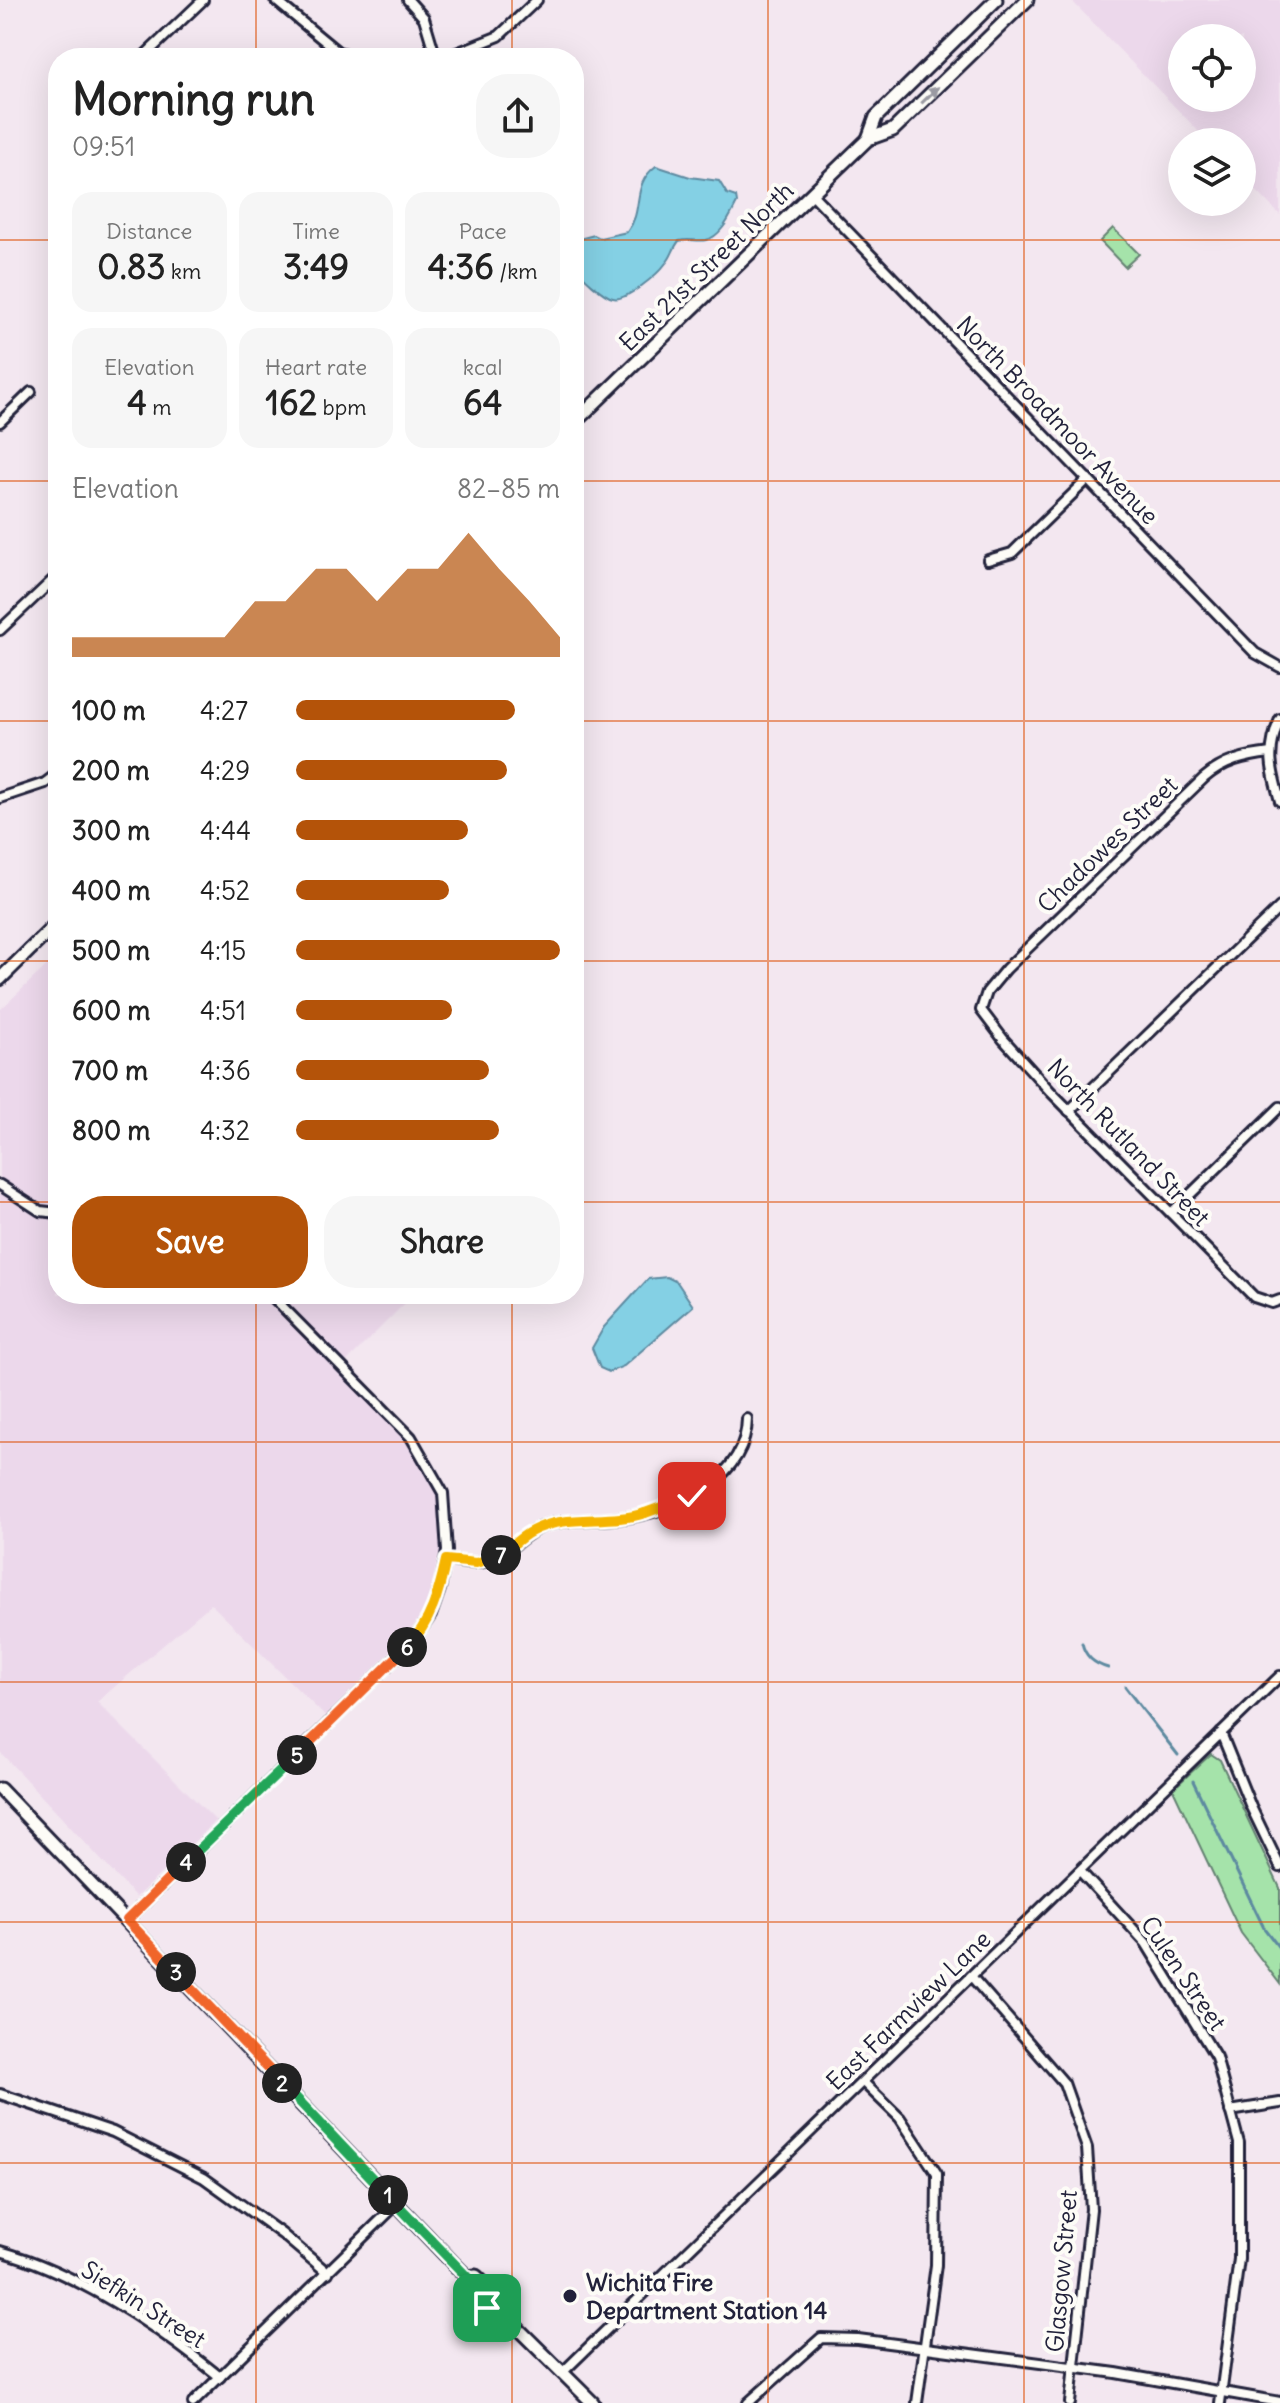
<!DOCTYPE html>
<meta charset="utf-8">
<style>
body{margin:0;font-family:Delius,sans-serif;background:#f6f6f6;color:#222;height:100vh;display:flex;flex-direction:column;font-size:30px;white-space:nowrap}
*{box-sizing:border-box;margin:0}
p{font-size:26px;color:#767676}
.icon{flex:none;width:44px;height:44px;fill:none;stroke:currentColor;stroke-width:2;stroke-linecap:round;stroke-linejoin:round}
.map{position:relative;flex:1;overflow:hidden}
.sheet{position:absolute;left:48px;top:48px;width:536px;height:1256px;display:flex;flex-direction:column;background:#fff;border-radius:32px;box-shadow:0 8px 32px #0002}
.sheet>*{flex:none}
.controls{position:absolute;left:1168px;top:24px;display:grid;gap:16px}
.controls a{display:grid;place-items:center;width:88px;height:88px;border-radius:50%;background:#fff;box-shadow:0 8px 32px #0002;font-size:40px}
.pin{position:absolute;display:grid;place-items:center;width:68px;height:68px;color:#fff;margin:-34px;border-radius:16px;box-shadow:0 4px 12px #0006}
.km{position:absolute;width:40px;height:40px;margin:-20px;border-radius:50%;background:#222;color:#fff;font-size:22px;line-height:40px;text-align:center}
.round{display:grid;place-items:center;flex:none;width:84px;height:84px;border-radius:32px;background:#f6f6f6}
.head{display:flex;align-items:center;justify-content:space-between;height:136px;padding:0 24px}
h1{font-size:44px;font-weight:700;line-height:60px}
.figures{display:grid;grid-template-columns:repeat(3,1fr);gap:12px;height:136px;padding:8px 24px}
.figures div{display:grid;align-content:center;border-radius:20px;background:#f6f6f6;text-align:center}
.figures b{font-size:34px;font-weight:700}
.figures small{font-size:22px;font-weight:400}
.figures p{font-size:22px}
.chart{height:224px;padding:16px 24px}
.chart p{display:flex;justify-content:space-between}
.chart svg{width:100%;height:144px;margin-top:8px;fill:#b45309;opacity:.7}
.action{display:flex;gap:16px;margin-top:auto;padding:16px 24px}
.action a{flex:1;height:92px;border-radius:32px;background:#b45309;color:#fff;font-size:32px;font-weight:700;line-height:92px;text-align:center}
.action a+a{background:#f6f6f6;color:#222}
ul{padding:0 24px;list-style:none;font-size:26px}
li{display:grid;grid-template-columns:128px 96px 1fr;align-items:center;height:60px}
li i{height:20px;border-radius:10px;background:#b45309}
.map>svg:first-child{display:block}
.built{fill:#ecd8eb;fill-rule:evenodd}
.green{fill:#a5e3aa;stroke:#648272;stroke-width:2}
.water{fill:#84d0e4;stroke:#5d8aa0;stroke-width:2}
.lines{fill:none;stroke-linecap:round;stroke-linejoin:round}
.stream{stroke:#5d8aa0;stroke-width:3}
.minor-casing{stroke:#22223b;stroke-width:14}
.secondary-casing{stroke:#22223b;stroke-width:17}
.minor{stroke:#fdfcf7;stroke-width:8}
.secondary{stroke:#fdfcf7;stroke-width:11}
.oneway{fill:#9a9aa2}
.split-1-casing{stroke:#fff;stroke-width:16}
.split-2-casing{stroke:#fff;stroke-width:16}
.split-3-casing{stroke:#fff;stroke-width:16}
.split-4-casing{stroke:#fff;stroke-width:16}
.split-5-casing{stroke:#fff;stroke-width:16}
.split-6-casing{stroke:#fff;stroke-width:16}
.split-7-casing{stroke:#fff;stroke-width:16}
.split-8-casing{stroke:#fff;stroke-width:16}
.split-9-casing{stroke:#fff;stroke-width:16}
.split-1{stroke:#22a559;stroke-width:10}
.split-2{stroke:#22a559;stroke-width:10}
.split-3{stroke:#f0652b;stroke-width:10}
.split-4{stroke:#f0652b;stroke-width:10}
.split-5{stroke:#22a559;stroke-width:10}
.split-6{stroke:#f0652b;stroke-width:10}
.split-7{stroke:#f5b400;stroke-width:10}
.split-8{stroke:#f5b400;stroke-width:10}
.split-9{stroke:#f5b400;stroke-width:10}
.grid{fill:none;stroke:#de560e;stroke-width:2;stroke-opacity:0.55}
.poi-dot{fill:#22223b;stroke:#fdfcf7;stroke-width:3}
.labels{text-anchor:middle;dominant-baseline:central;stroke-width:8;stroke-linejoin:round;paint-order:stroke}
.street-label{font-size:24px;fill:#22223b;stroke:#fdfcf7}
.poi-label{font-size:24px;font-weight:bold;fill:#22223b;stroke:#fdfcf7;text-anchor:start}
</style>
<div class="map">
<svg width="1280" height="2403" viewBox="0 0 1280 2403">
<rect width="100%" height="100%" fill="#f3e7f0"/>
<filter id="ink" filterUnits="userSpaceOnUse"><feTurbulence type="fractalNoise" baseFrequency=".0125" numOctaves="2"/><feDisplacementMap in="SourceGraphic" scale="16" xChannelSelector="R" yChannelSelector="G"/><feConvolveMatrix kernelMatrix="1 2 1 2 8 2 1 2 1" color-interpolation-filters="sRGB"/></filter>
<g filter="url(#ink)">
<g class="built">
<path d="M1071 0H1280V215L1242 176V142H1209ZM1182 38H1242V98H1182Z"/>
<polygon points="58,955 58,1294 414,1294 341,1367 411,1437 443,1493 446,1560 413,1641 331,1722 211,1604 97,1702 216,1821 136,1897 0,1752 0,1010"/>
</g>
<g class="green">
<polygon points="1113,228 1139,254 1125,267 1100,241"/>
<polygon points="1211,1754 1220,1760 1280,1888 1280,1984 1241,1933 1173,1789"/>
</g>
<g class="water">
<path d="M656 166 690 177 719 181 727 194 736 197 737 203C730 216 722 236 706 240 697 242 689 238 679 241 673 248 672 257 666 263 659 273 626 302 613 298 603 296 581 275 574 266V246L583 238 594 235 600 238 627 232C645 209 630 186 656 166Z"/>
<polygon points="667,1277 677,1282 693,1306 624,1366 609,1372 600,1368 592,1348 604,1327 648,1279"/>
</g>
<g class="lines">
<g class="stream">
<path d="M1082 1643C1085 1657 1094 1664 1108 1668"/>
<polyline points="1125,1687 1178,1755"/>
<polyline points="1193,1781 1264,1928 1280,1949"/>
</g>
<defs>
<g id="minor">
<polyline points="275,0 338,52 367,58"/>
<polyline points="408,0 424,18 436,58"/>
<polyline points="142,58 203,0"/>
<polyline points="444,58 499,36 537,0"/>
<polyline points="812,194 1255,653 1280,667"/>
<polyline points="0,422 31,392"/>
<polyline points="988,560 1012,553 1088,479"/>
<polyline points="0,630 55,578"/>
<path d="M1280 719C1266 751 1271 769 1280 801"/>
<path d="M1271 753C1244 756 1224 761 1204 778L1006 969 987 992 981 1010 1003 1039 1050 1091 1254 1297 1272 1303 1280 1300"/>
<polyline points="0,798 45,783 58,773"/>
<polyline points="1069,1111 1280,907"/>
<polyline points="0,1185 40,1211 58,1213"/>
<polyline points="1171,1213 1280,1107"/>
<path d="M446 1560C455 1561 466 1564 476 1563 506 1562 522 1530 551 1524 577 1518 604 1522 631 1517 682 1508 746 1477 747 1419"/>
<polyline points="1221,1733 1251,1807 1280,1867"/>
<polyline points="1080,1871 1146,1943 1216,2057 1239,2143 1239,2259 1220,2403"/>
<polyline points="127,1920 413,1641 431,1615 440,1589 447,1551 443,1493 411,1437 270,1294"/>
<polyline points="971,1976 1064,2083 1087,2148 1091,2209 1070,2403"/>
<polyline points="863,2082 900,2118 937,2174 936,2265 917,2403"/>
<polyline points="0,2094 113,2132 204,2178 282,2234 328,2273"/>
<polyline points="1230,2111 1280,2103"/>
<path d="M0 2251C79 2273 157 2326 220 2377"/>
<polyline points="563,2372 1280,1676"/>
<polyline points="193,2403 397,2204"/>
<polyline points="748,2403 821,2338 858,2339 1116,2373 1280,2402"/>
</g>
<g id="secondary">
<polyline points="868,139 876,117 996,0"/>
<polyline points="574,423 868,139 893,130 1027,0"/>
<polyline points="0,979 58,922"/>
<polyline points="0,1789 454,2264 467,2277 476,2276 498,2298 498,2309"/>
<polyline points="467,2277 465,2286 487,2308 498,2309 593,2403"/>
</g>
</defs>
<use href="#minor" class="minor-casing"/>
<use href="#secondary" class="secondary-casing"/>
<use href="#minor" class="minor"/>
<use href="#secondary" class="secondary"/>
</g>
<defs><path id="oneway-solid" d="M-6-.8H1V-3.2L6.5 0L1 3.2V.8H-6Z" transform="scale(2)"/></defs>
<use class="oneway" href="#oneway-solid" transform="translate(930 95) rotate(-44)"/>
</g>
<g class="lines" filter="url(#ink)">
<defs>
<polyline id="split-1" points="388,2195 467,2277 465,2286 487,2308"/>
<polyline id="split-2" points="282,2083 388,2195"/>
<polyline id="split-3" points="176,1972 282,2083"/>
<polyline id="split-4" points="176,1972 127,1920 186,1862"/>
<polyline id="split-5" points="186,1862 297,1755"/>
<polyline id="split-6" points="297,1755 407,1647"/>
<path id="split-7" d="M407 1647C431 1623 439 1592 446 1560L476 1563 501 1555"/>
<path id="split-8" d="M501 1555C511 1547 520 1537 532 1531 566 1513 608 1525 645 1513"/>
<polyline id="split-9" points="645,1513 692,1496"/>
</defs>
<use href="#split-1" class="split-1-casing"/>
<use href="#split-2" class="split-2-casing"/>
<use href="#split-3" class="split-3-casing"/>
<use href="#split-4" class="split-4-casing"/>
<use href="#split-5" class="split-5-casing"/>
<use href="#split-6" class="split-6-casing"/>
<use href="#split-7" class="split-7-casing"/>
<use href="#split-8" class="split-8-casing"/>
<use href="#split-9" class="split-9-casing"/>
<use href="#split-1" class="split-1"/>
<use href="#split-2" class="split-2"/>
<use href="#split-3" class="split-3"/>
<use href="#split-4" class="split-4"/>
<use href="#split-5" class="split-5"/>
<use href="#split-6" class="split-6"/>
<use href="#split-7" class="split-7"/>
<use href="#split-8" class="split-8"/>
<use href="#split-9" class="split-9"/>
</g>
<path class="grid" d="M256 0V58M512 0V58M768 0V2403M1024 0V2403M0 240H58M574 240H1280M0 481H58M574 481H1280M0 721H58M574 721H1280M0 961H58M574 961H1280M0 1202H58M574 1202H1280M256 1294V2403M512 1294V2403M0 1442H1280M0 1682H1280M0 1922H1280M0 2163H1280"/>
<circle class="poi-dot" cx="570" cy="2296" r="8"/>
<g class="labels">
<g class="street-label">
<text transform="translate(706 266) rotate(-44)">East 21st Street North</text>
<text transform="translate(1058 420) rotate(46)">North Broadmoor Avenue</text>
<text transform="translate(1107 844) rotate(-44)">Chadowes Street</text>
<text transform="translate(1129 1142) rotate(46)">North Rutland Street</text>
<text transform="translate(1184 1973) rotate(56)">Culen Street</text>
<text transform="translate(908 2010) rotate(-44)">East Farmview Lane</text>
<text transform="translate(1061 2271) rotate(-85)">Glasgow Street</text>
<text transform="translate(144 2304) rotate(32)">Siefkin Street</text>
</g>
<g class="poi-label">
<text x="586" y="2282">Wichita Fire<tspan x="586" dy="28">Department Station 14</tspan></text>
</g>
</g>
</svg>
<div class="controls">
<a><svg class="icon" aria-label="locate" viewBox="0 0 24 24"><circle cx="12" cy="12" r="6"/><path d="M12 2v4M12 18v4M2 12h4M18 12h4"/></svg></a>
<a><svg class="icon" aria-label="layers" viewBox="0 0 24 24"><path d="M12 4l9 5-9 5-9-5zM3 14l9 5 9-5"/></svg></a>
</div>
<div class="pin" style="left:487px;top:2308px;background:#1e9e55"><svg class="icon" aria-label="arrive" viewBox="0 0 24 24"><path d="M6 21V4h12l-3 4 3 4H6"/></svg></div>
<div class="pin" style="left:692px;top:1496px;background:#d93025"><svg class="icon" aria-label="check" viewBox="0 0 24 24"><path d="M5 12l5 5 9-10"/></svg></div>
<b class="km" style="left:388px;top:2195px">1</b>
<b class="km" style="left:282px;top:2083px">2</b>
<b class="km" style="left:176px;top:1972px">3</b>
<b class="km" style="left:186px;top:1862px">4</b>
<b class="km" style="left:297px;top:1755px">5</b>
<b class="km" style="left:407px;top:1647px">6</b>
<b class="km" style="left:501px;top:1555px">7</b>
<section class="sheet">
<div class="head"><div><h1>Morning run</h1><p>09:51</p></div><a class="round"><svg class="icon" aria-label="share" viewBox="0 0 24 24"><path d="M12 15V3M7 8l5-5 5 5M5 13v7h14v-7"/></svg></a></div>
<div class="figures">
<div><p>Distance</p><b>0.83<small> km</small></b></div>
<div><p>Time</p><b>3:49</b></div>
<div><p>Pace</p><b>4:36<small> /km</small></b></div>
</div>
<div class="figures">
<div><p>Elevation</p><b>4<small> m</small></b></div>
<div><p>Heart rate</p><b>162<small> bpm</small></b></div>
<div><p>kcal</p><b>64</b></div>
</div>
<div class="chart"><p><span>Elevation</span>82–85 m</p>
<svg viewBox="0 0 160 44" preserveAspectRatio="none"><path d="M0 44V38L10 38L20 38L30 38L40 38L50 38L60 27L70 27L80 17L90 17L100 27L110 17L120 17L130 6L140 17L150 27L160 38V44z"/></svg>
</div>
<ul>
<li><b>100 m</b>4:27<i style="width:83%"></i></li>
<li><b>200 m</b>4:29<i style="width:80%"></i></li>
<li><b>300 m</b>4:44<i style="width:65%"></i></li>
<li><b>400 m</b>4:52<i style="width:58%"></i></li>
<li><b>500 m</b>4:15<i style="width:100%"></i></li>
<li><b>600 m</b>4:51<i style="width:59%"></i></li>
<li><b>700 m</b>4:36<i style="width:73%"></i></li>
<li><b>800 m</b>4:32<i style="width:77%"></i></li>
</ul>
<div class="action"><a>Save</a><a>Share</a></div>
</section>
</div>
